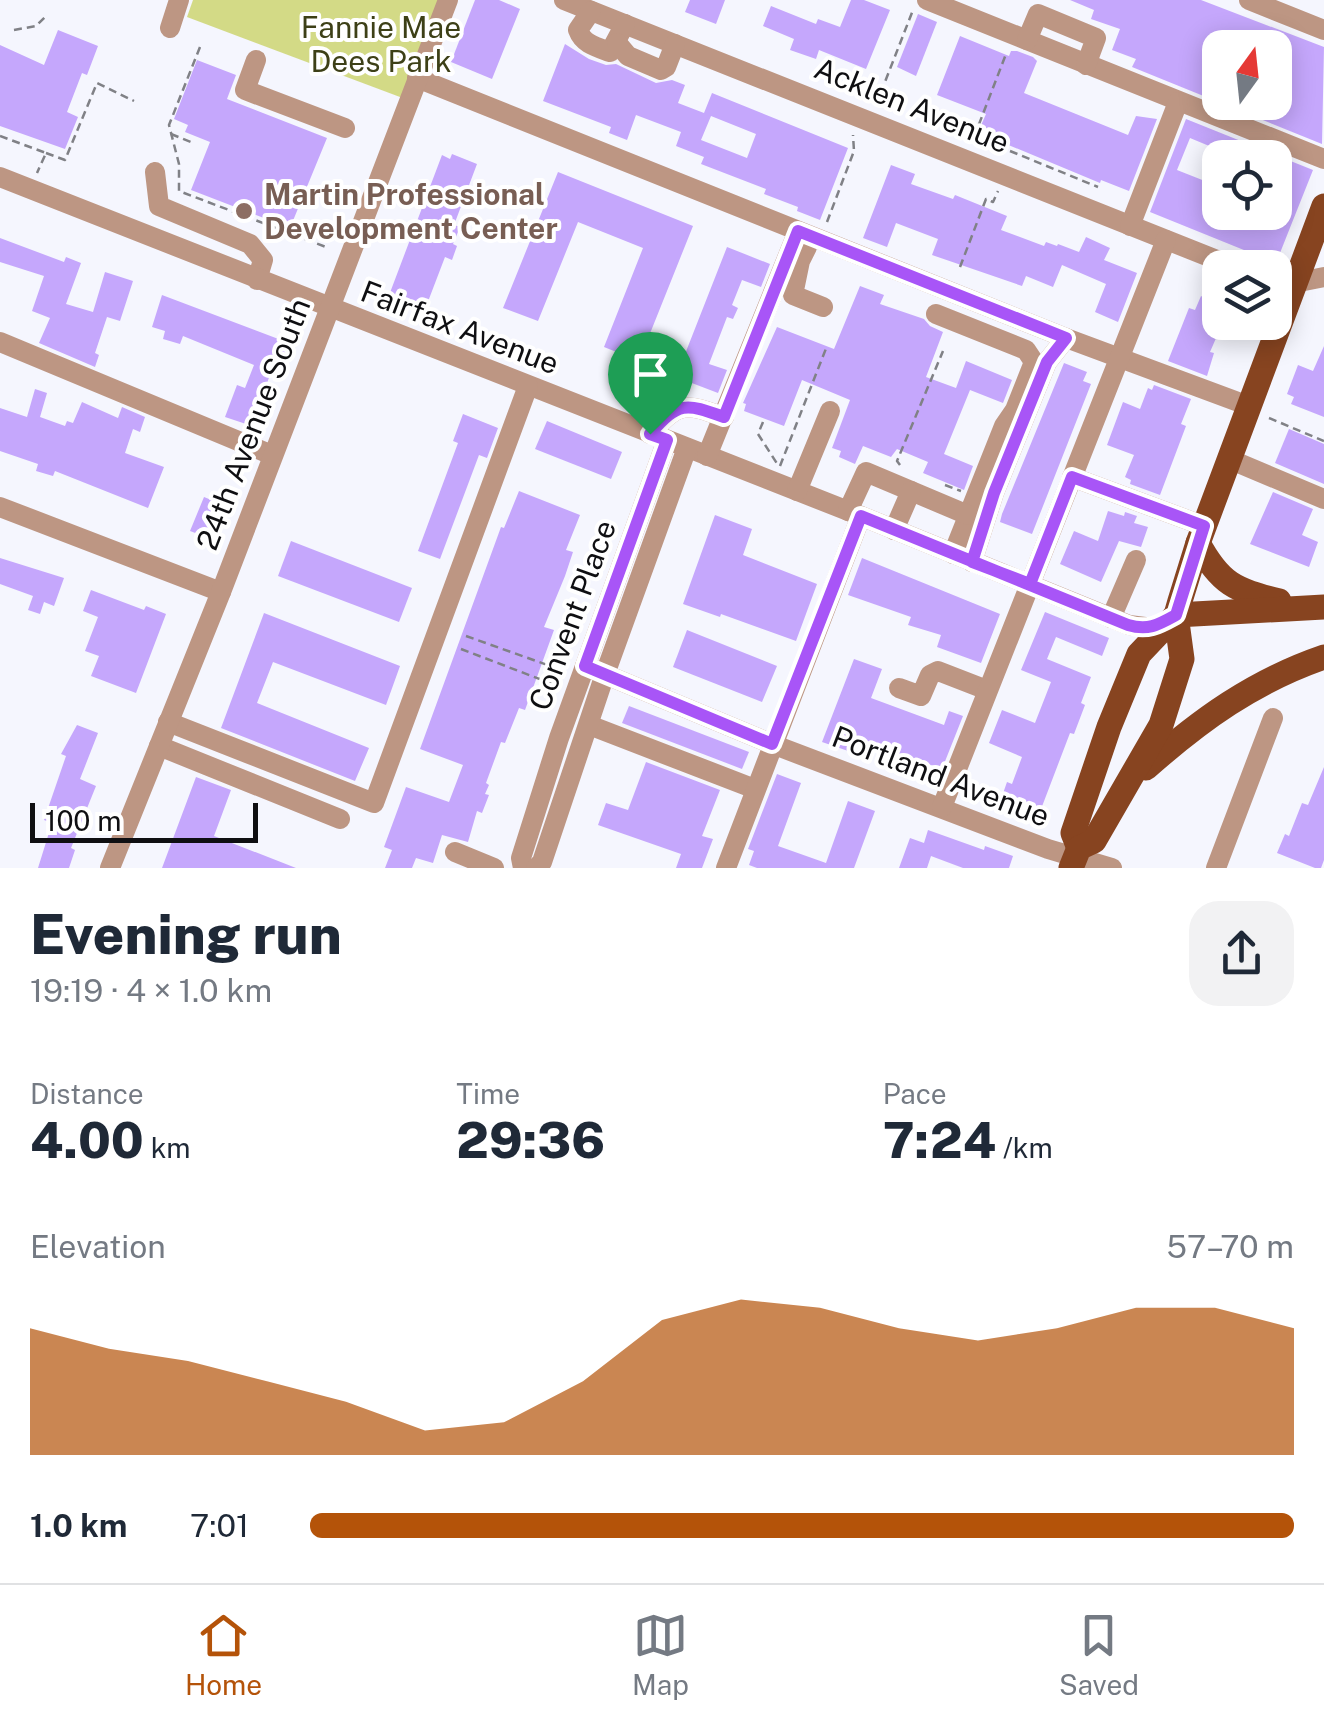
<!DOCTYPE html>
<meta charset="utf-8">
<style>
body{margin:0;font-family:"Public Sans",sans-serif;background:#f2f2f3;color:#1f2937;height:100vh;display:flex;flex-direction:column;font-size:38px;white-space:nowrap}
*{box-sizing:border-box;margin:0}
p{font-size:32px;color:#747a83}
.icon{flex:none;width:55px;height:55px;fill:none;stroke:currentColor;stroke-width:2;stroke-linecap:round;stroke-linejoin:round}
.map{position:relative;height:868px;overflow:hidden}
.side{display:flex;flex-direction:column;background:#fff;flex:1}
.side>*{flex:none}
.needle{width:65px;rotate:15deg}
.controls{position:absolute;left:1202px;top:30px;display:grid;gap:20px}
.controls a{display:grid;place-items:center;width:90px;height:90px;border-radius:20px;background:#fff;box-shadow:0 5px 25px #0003;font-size:50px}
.scale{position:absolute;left:30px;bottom:25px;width:228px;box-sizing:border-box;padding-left:10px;border:5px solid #0f0f12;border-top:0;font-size:28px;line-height:35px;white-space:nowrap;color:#0f0f12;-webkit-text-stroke:8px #fff;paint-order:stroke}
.pin{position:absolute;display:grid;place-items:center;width:85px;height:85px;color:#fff;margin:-102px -42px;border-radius:50% 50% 50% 0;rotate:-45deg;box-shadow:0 0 10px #0007}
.pin .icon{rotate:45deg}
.round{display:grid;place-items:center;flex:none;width:105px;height:105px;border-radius:30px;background:#f2f2f3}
.summary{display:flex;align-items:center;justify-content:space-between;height:170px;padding:0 30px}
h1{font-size:55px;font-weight:800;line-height:75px}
.metrics{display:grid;grid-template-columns:repeat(3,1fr);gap:15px;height:170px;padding:10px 30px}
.metrics div{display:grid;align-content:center}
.metrics b{font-size:50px;font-weight:800}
.metrics small{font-size:28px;font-weight:400}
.metrics p{font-size:28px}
.chart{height:280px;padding:20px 30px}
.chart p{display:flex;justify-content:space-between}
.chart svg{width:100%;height:180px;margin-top:10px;fill:#b45309;opacity:.7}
ul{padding:0 30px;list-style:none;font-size:32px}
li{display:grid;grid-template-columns:160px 120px 1fr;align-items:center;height:75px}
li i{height:25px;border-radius:12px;background:#b45309}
.tab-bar{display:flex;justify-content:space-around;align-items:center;height:140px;border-top:2px solid #e0e1e3;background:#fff;font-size:28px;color:#747a83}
.tab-bar a{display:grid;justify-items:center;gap:5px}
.tab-bar .current{color:#b45309}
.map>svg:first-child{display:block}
.green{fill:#d3da86}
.building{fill:#c5a7fc;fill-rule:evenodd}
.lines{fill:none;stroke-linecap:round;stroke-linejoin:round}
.path{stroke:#808186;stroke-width:2.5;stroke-dasharray:8 5;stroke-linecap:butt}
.minor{stroke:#bd9683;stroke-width:20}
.major{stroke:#874420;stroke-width:25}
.route-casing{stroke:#fff;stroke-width:20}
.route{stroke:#a855f7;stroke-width:12}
.education-dot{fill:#8d6e63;stroke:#fff;stroke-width:4}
.labels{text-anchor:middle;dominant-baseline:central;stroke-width:8;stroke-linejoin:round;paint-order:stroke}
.park-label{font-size:30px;fill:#3d4017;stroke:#fff}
.street-label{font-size:30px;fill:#0f0f12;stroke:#fff}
.education-label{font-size:30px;font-weight:bold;fill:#785e54;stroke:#fff;text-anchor:start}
</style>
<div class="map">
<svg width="1324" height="868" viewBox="0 0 1324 868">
<rect width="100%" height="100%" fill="#f5f6fe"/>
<polygon class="green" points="193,0 448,0 408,100 187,17"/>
<g class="building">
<polygon points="475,0 499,0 520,9 492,79 451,62"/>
<polygon points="690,0 725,0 716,24 685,12"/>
<polygon points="851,0 864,0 890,10 866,69 819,50 816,59 790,50 794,39 763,26 771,6 816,24 818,19 840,27"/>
<path d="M1070 0H1201L1324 47 1322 144 1132 67 1136 59 1112 50 1120 29 1091 19 1094 10ZM1220 48H1275V102H1220Z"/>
<polygon points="918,14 937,22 916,76 897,67"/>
<polygon points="58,30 98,46 87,75 82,73 67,112 78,117 65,149 0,126 0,45 44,65"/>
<polygon points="960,36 1009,56 1011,51 1017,51 1033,57 1037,61 1024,93 1128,135 1136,116 1157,119 1129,191 1101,180 1100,183 982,134 979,130 986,114 937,95"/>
<path d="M565 44 589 59 606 65 616 64 656 83 672 80 685 85 678 103 704 113 712 93 848 148 820 220 797 211 798 207 764 194 766 189 701 164 704 157 676 146 681 132 636 115 627 140 609 133 611 127 543 101ZM711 116 756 134 747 158 701 140Z"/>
<polygon points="197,60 236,75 227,99 327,138 290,228 191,190 210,142 185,132 188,125 174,119"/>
<path d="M1186 119 1313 170 1276 263 1150 212ZM1190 138 1238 158H1275V172L1283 176 1275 198V212H1220V187L1177 170Z"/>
<polygon points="452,154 477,164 454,225 460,227 453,244 457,246 452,260 445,257 424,312 388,298 442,155 450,159"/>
<polygon points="891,165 915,174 911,184 953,199 955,195 1007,216 1001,230 1044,246 1046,242 1057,246 1058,244 1079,252 1086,237 1110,248 1104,260 1137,273 1118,322 1095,312 1106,284 1062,265 1053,287 1026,276 1022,286 932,255 938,239 896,223 887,247 863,238"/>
<polygon points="558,172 693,226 639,361 604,347 643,248 578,222 538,321 503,308"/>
<polygon points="0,238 64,262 66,257 81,263 66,304 93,312 105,272 133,281 120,321 107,317 95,353 99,355 95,367 39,343 50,318 32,311 44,276 0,262"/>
<polygon points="727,247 770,264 761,287 742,280 732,305 738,308 733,319 727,317 709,364 727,370 718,393 676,377"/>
<polygon points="1217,275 1220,276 1220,329 1210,352 1214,353 1207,376 1168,361 1189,308 1195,310 1201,296 1206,299"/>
<polygon points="860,286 884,295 880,304 924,319 930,326 943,332 926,377 956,388 966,361 1012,380 1003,403 970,390 944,454 973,466 964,490 923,473 928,462 897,449 891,457 863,446 855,464 839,457 841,451 832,448 850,400 802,380 784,426 744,411 746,404 743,403 777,327 834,349"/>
<polygon points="162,295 289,343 278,371 272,369 252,426 225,417 237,385 245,388 254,365 183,336 180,344 163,339 165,331 152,327"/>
<polygon points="1324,346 1324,417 1291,404 1294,397 1287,394 1298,365 1313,371"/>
<polygon points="1064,363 1087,372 1083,381 1091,384 1032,534 1000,522 1002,514"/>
<polygon points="1154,385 1191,399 1181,424 1186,426 1160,495 1130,484 1131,480 1125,477 1134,455 1107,445 1123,402 1140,409 1148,388 1152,390"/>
<polygon points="35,389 47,393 40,417 65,426 67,421 73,423 82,402 118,418 122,407 145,417 140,432 133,429 125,453 164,467 148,508 55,471 53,476 36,471 38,464 0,451 0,408 27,417"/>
<polygon points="463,414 498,428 487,458 479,455 440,559 418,551 458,443 453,441"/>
<polygon points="547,421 622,452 611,479 535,449"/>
<polygon points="1289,429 1324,444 1324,484 1275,463"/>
<polygon points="519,491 580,515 566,550 573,552 565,576 544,627 554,630 525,710 519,708 505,743 501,742 486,783 489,785 485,794 489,795 482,813 477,811 468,842 442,835 433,863 416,858 412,868 385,868 392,850 384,847 406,787 449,802 463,765 420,749 501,527 504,528"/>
<polygon points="1273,492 1313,509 1302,535 1318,542 1309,567 1250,544"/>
<polygon points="204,497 229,507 217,536 208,533 206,537 190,531"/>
<polygon points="1108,511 1124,516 1125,512 1137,516 1134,523 1148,527 1141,547 1119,541 1101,582 1060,564 1074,531 1098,541"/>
<polygon points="715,515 752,529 743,555 817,584 796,641 721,614 720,617 683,604"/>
<polygon points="291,541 412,588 399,622 278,576"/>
<polygon points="0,558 64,578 54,606 44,602 40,614 28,610 33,596 0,584"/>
<polygon points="862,558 1000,614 981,663 937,647 941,635 908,625 911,617 848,595"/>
<polygon points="91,590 144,610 146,606 166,614 136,693 91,676 99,656 85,651 98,617 83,611"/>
<polygon points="1045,612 1109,638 1102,656 1056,637 1047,659 1091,677 1081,703 1085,705 1074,734 1070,733 1038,817 1000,802 1007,782 1012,784 1022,757 989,743 1002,710 1035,723 1051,682 1021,670"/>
<polygon points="264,613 400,666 386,705 273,662 257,703 369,748 355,781 221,728"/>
<polygon points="687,630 777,666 762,702 673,667"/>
<polygon points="854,659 882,669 871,698 944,725 949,711 963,716 942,769 856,738 851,752 822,742"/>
<polygon points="629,706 749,752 742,769 622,723"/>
<polygon points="77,725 98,733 80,779 96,786 71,848 75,850 69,868 38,868 52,823 44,820 66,756 61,754"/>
<polygon points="646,762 720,790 702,836 713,839 702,868 676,868 681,854 598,825 606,803 628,810"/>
<polygon points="1324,767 1324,860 1321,868 1315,868 1277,853 1285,834 1289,836 1302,803 1308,805"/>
<polygon points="777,774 801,783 778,846 826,863 848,801 875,811 854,868 757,868 749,865 754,851 748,849"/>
<polygon points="196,777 231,790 214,836 296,868 162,868"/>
<polygon points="928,830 984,850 985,846 1013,856 1009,868 963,868 931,856 927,868 899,868 910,838 924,843"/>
</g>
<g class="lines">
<g class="path">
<polyline points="14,30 36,26 45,17"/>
<polyline points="200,47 169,125 179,164 179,191 326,247"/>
<polyline points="876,105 913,10"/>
<polyline points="171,134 191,142"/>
<polyline points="0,136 46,153 37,173"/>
<polyline points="980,146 983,137 976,132 1006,54"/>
<polyline points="1010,151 1098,187"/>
<polyline points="46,153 65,160 97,83 134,101"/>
<polyline points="827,222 854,151 853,135"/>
<polyline points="960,267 986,199 993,202 998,191"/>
<polyline points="1269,418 1324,441"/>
<polyline points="763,422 758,434 778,465"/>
<polyline points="900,465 897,461 943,351"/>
<polyline points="780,466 827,346"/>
<polyline points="945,485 961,491"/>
<polyline points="466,636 556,668 553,675"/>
<polyline points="461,649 550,683 553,675 561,679"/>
</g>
<g class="minor">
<polyline points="564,0 1237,268"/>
<polyline points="927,0 1324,159"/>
<polyline points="1249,0 1324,30"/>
<path d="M591 11 578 30C583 44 596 47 610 52L625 24"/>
<polyline points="170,28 179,0"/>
<polyline points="1027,40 1038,14 1096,38 1086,65"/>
<polyline points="617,43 628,56 661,70 666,67 675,44"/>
<polyline points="256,60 245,90 345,128"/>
<polyline points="417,78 1066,338 1249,406"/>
<polyline points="155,172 159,206 250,244 263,260 257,280"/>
<polyline points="0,177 861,516 1129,625 1153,628 1170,619"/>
<polyline points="1130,226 1178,102"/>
<polyline points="807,247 800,261 793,295 823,307"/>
<polyline points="1275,282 1294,283 1324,277"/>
<polyline points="936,314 1026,350 1034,362 1015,410 1004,426 953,554"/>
<polyline points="0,342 272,455"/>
<path d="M650 434C679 401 685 403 724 417"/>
<polyline points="707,456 798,231"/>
<polyline points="1229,459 1324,499"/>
<polyline points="1072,477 1204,526"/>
<polyline points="797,491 830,411"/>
<polyline points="0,507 221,592"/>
<polyline points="848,511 866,472 968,515"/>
<polyline points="894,530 911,491"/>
<polyline points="972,562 994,493 1047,362 1066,338"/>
<polyline points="1111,618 1136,560"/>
<polyline points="585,666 772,744 1048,849 1112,868"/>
<polyline points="899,688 921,696 930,675 938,671 987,690"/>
<polyline points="168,722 374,803 528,386"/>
<polyline points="589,725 755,789"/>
<polyline points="159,746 340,819"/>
<polyline points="942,807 1166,240"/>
<polyline points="455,852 494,868"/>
<polyline points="110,868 221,592 448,0"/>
<polyline points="523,868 521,858 559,738 667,440"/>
<polyline points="536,868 542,862 605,674 687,448"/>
<polyline points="726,868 861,516"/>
<polyline points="1216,868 1273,718"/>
</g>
<g class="major">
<path d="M1198 543C1220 584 1235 590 1279 601"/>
<polyline points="1176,615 1324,607"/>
<path d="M1146 768C1200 720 1254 681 1324 657"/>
<polyline points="1079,848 1073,833 1109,727 1139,654 1176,615"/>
<polyline points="1071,868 1079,848 1094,841 1161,725 1182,659 1176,615 1180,601 1198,543 1324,206"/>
</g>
</g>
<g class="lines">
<defs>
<path id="route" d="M650 434 667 440 585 666 772 744 861 516 1128 625C1148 631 1158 625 1176 615L1204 526 1072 477 1030 584 972 562 994 493 1047 362 1066 338 798 231 724 417C685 403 679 401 650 434"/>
</defs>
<use href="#route" class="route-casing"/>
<use href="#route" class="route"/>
</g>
<circle class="education-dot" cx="244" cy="211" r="10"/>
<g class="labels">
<g class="park-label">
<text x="381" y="27">Fannie Mae<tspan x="381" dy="34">Dees Park</tspan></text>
</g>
<g class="street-label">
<text transform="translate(912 105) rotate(22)">Acklen Avenue</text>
<text transform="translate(460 327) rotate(21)">Fairfax Avenue</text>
<text transform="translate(253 424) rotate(-69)">24th Avenue South</text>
<text transform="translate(572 615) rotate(-70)">Convent Place</text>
<text transform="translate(941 776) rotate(21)">Portland Avenue</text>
</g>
<g class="education-label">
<text x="264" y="194">Martin Professional<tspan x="264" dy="34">Development Center</tspan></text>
</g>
</g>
</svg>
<div class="controls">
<a><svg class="needle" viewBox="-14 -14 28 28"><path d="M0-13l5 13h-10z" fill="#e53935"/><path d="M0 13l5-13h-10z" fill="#747a83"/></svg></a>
<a><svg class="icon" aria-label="locate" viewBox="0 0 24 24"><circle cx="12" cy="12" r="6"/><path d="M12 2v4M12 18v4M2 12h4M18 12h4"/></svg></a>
<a><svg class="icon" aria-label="layers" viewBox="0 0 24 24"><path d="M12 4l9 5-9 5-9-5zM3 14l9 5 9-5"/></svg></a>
</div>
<div class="scale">100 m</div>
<div class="pin" style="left:650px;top:434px;background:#1e9e55"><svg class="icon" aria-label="arrive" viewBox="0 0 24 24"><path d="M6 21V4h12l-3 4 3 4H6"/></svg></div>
</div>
<section class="side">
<div class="summary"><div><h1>Evening run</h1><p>19:19 · 4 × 1.0 km</p></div><a class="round"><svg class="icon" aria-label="share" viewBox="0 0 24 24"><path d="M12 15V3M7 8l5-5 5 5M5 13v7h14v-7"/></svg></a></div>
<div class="metrics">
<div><p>Distance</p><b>4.00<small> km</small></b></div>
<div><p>Time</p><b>29:36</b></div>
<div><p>Pace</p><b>7:24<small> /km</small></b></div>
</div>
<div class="chart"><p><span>Elevation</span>57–70 m</p>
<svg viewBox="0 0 160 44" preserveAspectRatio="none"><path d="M0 44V13L10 18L20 21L30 26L40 31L50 38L60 36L70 26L80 11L90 6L100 8L110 13L120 16L130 13L140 8L150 8L160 13V44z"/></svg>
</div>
<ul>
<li><b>1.0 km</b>7:01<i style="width:100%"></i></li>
</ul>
</section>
<nav class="tab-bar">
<a class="current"><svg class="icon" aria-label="home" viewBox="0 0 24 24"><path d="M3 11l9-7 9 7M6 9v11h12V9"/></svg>Home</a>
<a><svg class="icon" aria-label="map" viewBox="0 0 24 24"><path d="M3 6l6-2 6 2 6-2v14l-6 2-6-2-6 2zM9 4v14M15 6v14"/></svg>Map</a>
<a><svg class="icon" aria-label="saved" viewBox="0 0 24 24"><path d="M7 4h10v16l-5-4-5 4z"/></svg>Saved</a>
</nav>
